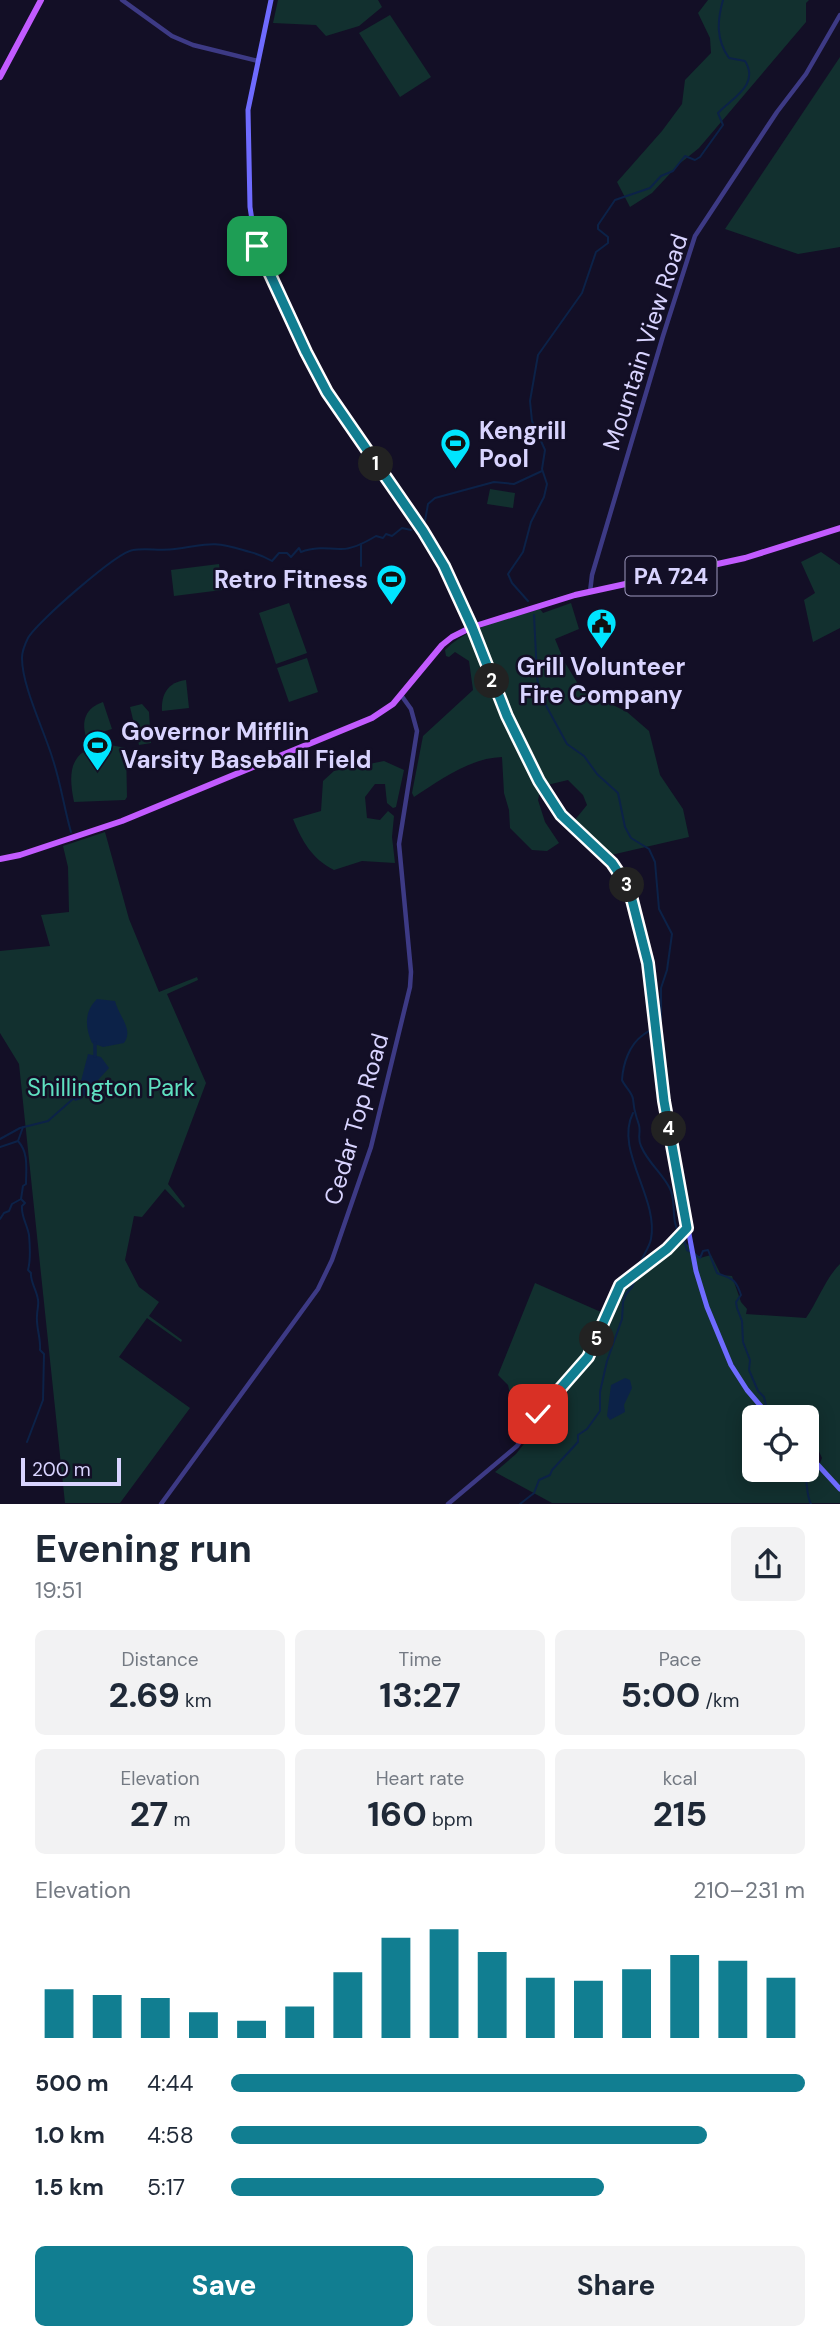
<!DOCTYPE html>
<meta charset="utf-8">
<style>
body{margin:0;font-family:"DM Sans",sans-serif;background:#f2f2f3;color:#1f2937;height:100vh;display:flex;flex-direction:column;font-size:26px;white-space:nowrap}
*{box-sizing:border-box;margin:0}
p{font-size:23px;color:#747a83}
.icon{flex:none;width:38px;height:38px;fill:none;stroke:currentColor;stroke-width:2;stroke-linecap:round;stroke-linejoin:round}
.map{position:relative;height:1504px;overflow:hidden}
.panel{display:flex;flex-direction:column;background:#fff;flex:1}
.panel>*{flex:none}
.fabs{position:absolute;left:742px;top:1405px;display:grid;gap:14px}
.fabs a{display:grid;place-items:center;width:77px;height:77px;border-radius:10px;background:#fff;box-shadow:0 4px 18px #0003;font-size:35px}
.scale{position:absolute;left:21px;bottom:18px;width:100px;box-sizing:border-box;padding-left:7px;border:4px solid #d9d4ff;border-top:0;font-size:19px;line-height:24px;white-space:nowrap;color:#d9d4ff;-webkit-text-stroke:5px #130f26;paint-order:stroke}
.pin{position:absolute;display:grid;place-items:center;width:60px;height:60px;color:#fff;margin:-30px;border-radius:14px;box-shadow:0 4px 10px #0006}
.km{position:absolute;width:35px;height:35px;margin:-18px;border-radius:50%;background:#222;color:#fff;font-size:19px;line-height:35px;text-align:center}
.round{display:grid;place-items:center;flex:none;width:74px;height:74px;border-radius:10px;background:#f2f2f3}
.headline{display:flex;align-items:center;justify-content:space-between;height:119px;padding:0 35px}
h1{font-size:38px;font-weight:700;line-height:52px}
.figures{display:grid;grid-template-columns:repeat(3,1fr);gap:10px;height:119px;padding:7px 35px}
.figures div{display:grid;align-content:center;border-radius:10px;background:#f2f2f3;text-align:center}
.figures b{font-size:35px;font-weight:700}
.figures small{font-size:19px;font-weight:400}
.figures p{font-size:19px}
.chart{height:196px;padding:14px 35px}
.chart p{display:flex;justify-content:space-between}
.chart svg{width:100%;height:126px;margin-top:7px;stroke:#117e91;stroke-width:6}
.cta{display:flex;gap:14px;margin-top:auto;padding:14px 35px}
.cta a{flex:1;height:80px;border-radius:10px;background:#117e91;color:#fff;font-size:28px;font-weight:700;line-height:80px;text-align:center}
.cta a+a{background:#f2f2f3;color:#1f2937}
ul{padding:0 35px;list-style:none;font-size:23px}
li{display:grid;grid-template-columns:112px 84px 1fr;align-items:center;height:52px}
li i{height:18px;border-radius:9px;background:#117e91}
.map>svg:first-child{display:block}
.green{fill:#12302f;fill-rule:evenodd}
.water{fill:#0c2248}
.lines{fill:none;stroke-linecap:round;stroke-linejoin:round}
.stream{stroke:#0c2248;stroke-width:2}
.canal{stroke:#0c2248;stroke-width:3.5}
.tertiary{stroke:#3d3a85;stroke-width:4.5}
.secondary{stroke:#6f6bff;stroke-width:5}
.primary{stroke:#c25bff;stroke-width:6}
.route-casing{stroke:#fff;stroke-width:14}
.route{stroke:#117e91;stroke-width:9}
.labels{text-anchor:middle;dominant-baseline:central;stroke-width:5;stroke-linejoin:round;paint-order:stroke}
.shield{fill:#130f26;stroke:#9e99be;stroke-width:2}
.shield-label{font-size:23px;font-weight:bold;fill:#d9d4ff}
.street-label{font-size:24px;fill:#d9d4ff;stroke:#130f26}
.poi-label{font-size:24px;font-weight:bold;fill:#d9d4ff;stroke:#130f26;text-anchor:start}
.park-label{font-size:24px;fill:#5fe0c0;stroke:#130f26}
</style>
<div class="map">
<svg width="840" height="1504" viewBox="0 0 840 1504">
<rect width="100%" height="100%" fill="#130f26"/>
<g class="green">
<polygon points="278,0 378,0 382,7 359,26 326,36 316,25 273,23"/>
<polygon points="708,0 809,0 806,3 806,22 699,148 678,165 652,193 630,207 617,182 662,131 682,104 685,80 711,53 710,38 698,13"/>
<polygon points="390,15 431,77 400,97 359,33"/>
<polygon points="840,57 840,247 798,254 725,229"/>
<polygon points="490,489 515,493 513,508 487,504"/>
<polygon points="821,552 840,565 840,628 813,642 804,600 815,593 801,562"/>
<polygon points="219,564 222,590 174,596 171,570"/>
<polygon points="289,603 307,653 276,664 259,613"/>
<path d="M571 603 579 629 555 639 564 661 578 684 595 702 609 703 627 712 649 731 660 775 683 809 689 837 611 855 574 821 587 805 583 795 568 780 547 785 540 791 538 800 545 822 559 843 547 851 532 850 510 828 509 810 504 793 502 757C470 758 440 780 414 797L412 793 423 736 473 690 469 661 455 652 449 657 446 656 445 650C468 626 509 619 540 609L543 613Z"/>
<polygon points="307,658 318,692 289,702 277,668"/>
<path d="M186 680 189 708 162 711C161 694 168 682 186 680Z"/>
<path d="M103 702 112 729 86 737C81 720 86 708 103 702Z"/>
<polygon points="142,704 149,712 151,743 139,745 130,707"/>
<path d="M105 744 126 748 127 797 125 800 74 802C68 772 69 750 105 744Z"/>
<path d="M384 761 404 770 396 807 393 808 387 803 385 784H375L365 797 367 818 380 820 388 811 394 816 392 837 395 863 362 861 334 870C312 859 302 841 293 819L321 811 323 781 334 771Z"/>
<polygon points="105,832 129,919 159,992 197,977 198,980 167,994 206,1083 168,1184 185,1206 183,1208 165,1189 142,1217 134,1216 125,1260 139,1287 159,1302 149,1316 182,1340 181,1342 147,1318 119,1357 190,1408 120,1503 65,1503 19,1064 0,1033 0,951 50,946 41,915 69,912 68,867 63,846"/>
<path d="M684 1238 686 1243 700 1258 711 1255 721 1275 732 1276 741 1302 747 1309 746 1314 806 1318C818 1301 825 1279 840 1264V1503H552L495 1472 516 1454 531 1435 516 1419 508 1385 498 1375 535 1283 610 1316 621 1290 626 1284ZM764 1407 774 1417 807 1418V1448L811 1450 816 1445 822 1458 818 1468 807 1457V1470H754V1418L766 1417Z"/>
</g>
<g class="water">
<path d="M97 999 115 1001C119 1017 134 1029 124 1043L103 1047 92 1043C85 1027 84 1012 97 999Z"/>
<polygon points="88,1054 101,1057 109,1068 81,1099 75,1101 73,1098 75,1093 82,1088 81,1081"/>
<polygon points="625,1378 630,1380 632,1388 624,1405 625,1412 610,1420 607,1416 611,1385"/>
</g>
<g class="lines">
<g class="stream">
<polyline points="425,521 428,504 435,498 494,482 514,484 542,471"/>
<polyline points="361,544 361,566"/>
<path d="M528 601 512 583 508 574 523 552 531 522 544 497 547 484 542 469 545 450 532 421 530 401 538 355 582 293 596 252 608 243V237L598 229V225L615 200 650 188 661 176 673 171 685 156 695 160 700 157 723 125 718 113C732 98 760 85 745 61L729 58C716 40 717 21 723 0"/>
<path d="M534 615 537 676 539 692 549 711 567 744 584 756 597 774 618 793 625 827 631 838 649 849 655 862 659 909 672 934 667 970 661 988V1021C657 1028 649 1030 643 1035 629 1045 623 1064 622 1080 625 1087 632 1092 633 1099 634 1112 635 1112 639 1125 641 1133 637 1138 641 1146 649 1165 664 1174 671 1191 676 1205 671 1220 679 1233"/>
<path d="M71 832C64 808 61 784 53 760 45 732 22 687 22 658 22 652 25 644 28 638 36 623 117 552 133 550 146 548 161 551 175 549 206 545 212 540 243 550 256 554 258 553 272 561L279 553H287L291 557 299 548 301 552C313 547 326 548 340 549 352 550 366 542 376 536L383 538 386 534 392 536 402 528 411 530"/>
<path d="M633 1113C614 1150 659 1198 651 1239 649 1249 641 1258 638 1268"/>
<polyline points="0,1139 20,1128 48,1121 74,1098"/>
<polyline points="0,1147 18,1141 23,1127"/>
<path d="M21 1199 25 1203 22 1206C21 1216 27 1224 29 1235 30 1246 31 1259 28 1270L31 1273C30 1282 37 1290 38 1300 39 1305 37 1310 37 1316 36 1328 41 1338 40 1350L44 1354 43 1400 27 1442"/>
<path d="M0 1219 4 1213 9 1211 12 1204 21 1199 23 1186 26 1184C26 1169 29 1153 18 1141"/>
<polyline points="683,1237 687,1250 691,1252"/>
<path d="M696 1255 700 1258 703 1251 708 1250 717 1273C731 1279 735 1277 741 1295L736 1302 737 1308 742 1321 743 1342 750 1360 749 1370 758 1391 764 1397 767 1410"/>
<path d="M803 1470C809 1481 805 1493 811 1504"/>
<polyline points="520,1504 534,1493 539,1480 550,1475 552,1470 578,1442 578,1435 587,1429 600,1411 600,1392 607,1361 622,1319 623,1302 626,1294 632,1287 637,1275"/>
</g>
<polyline class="canal" points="95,1056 95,1043"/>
<g class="tertiary">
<polyline points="122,0 172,36 193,45 258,61"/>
<polyline points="590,592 592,575 663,336 695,236 777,112 806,74 840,15"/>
<polyline points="161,1504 318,1289 332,1260 371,1147 410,987 411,972 399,844 417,731 411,709 401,695"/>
<polyline points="448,1504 517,1446 547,1402 588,1357 620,1285 667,1249 687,1228"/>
</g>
<g class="secondary">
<polyline points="271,0 248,110 250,207 255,240 306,352 327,392 420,526 444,566 472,627 507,717 539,781 562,815 612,863 629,888 648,963 664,1101 696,1271 707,1307 731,1365 747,1390 771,1418"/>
<polyline points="807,1453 840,1489"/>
</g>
<g class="primary">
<polyline points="0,77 41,0"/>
<polyline points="0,859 20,855 122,821 372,718 393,704 442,645 452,637 472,627 575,595 745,558 840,528"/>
</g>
</g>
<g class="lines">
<defs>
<polyline id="route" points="257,246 306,352 327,392 423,531 444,566 472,627 507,716 539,781 561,815 612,863 629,888 648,963 664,1101 687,1228 667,1249 620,1285 588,1357 538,1414"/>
</defs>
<use href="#route" class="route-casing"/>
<use href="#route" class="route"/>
</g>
<defs>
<symbol id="stadium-pin" viewBox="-11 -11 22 30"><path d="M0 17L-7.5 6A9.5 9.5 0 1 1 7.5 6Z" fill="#00e5ff" stroke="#130f26"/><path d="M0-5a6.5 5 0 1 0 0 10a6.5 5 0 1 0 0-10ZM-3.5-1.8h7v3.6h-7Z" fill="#111"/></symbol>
<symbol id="civic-pin" viewBox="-11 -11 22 30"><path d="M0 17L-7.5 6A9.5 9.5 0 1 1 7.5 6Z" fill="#00e5ff" stroke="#130f26"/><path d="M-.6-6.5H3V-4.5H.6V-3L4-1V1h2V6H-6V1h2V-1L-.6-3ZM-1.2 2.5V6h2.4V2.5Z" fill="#111"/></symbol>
</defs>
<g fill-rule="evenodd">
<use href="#stadium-pin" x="438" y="426" width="35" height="47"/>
<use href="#stadium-pin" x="374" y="562" width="35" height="47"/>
<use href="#civic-pin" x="584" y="606" width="35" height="47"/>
<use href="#stadium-pin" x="80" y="728" width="35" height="47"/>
</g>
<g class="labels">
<rect class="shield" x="625.5" y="556.5" width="91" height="39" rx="5"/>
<g class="shield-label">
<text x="671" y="576">PA 724</text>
</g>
<g class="street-label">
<text transform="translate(645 342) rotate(-72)">Mountain View Road</text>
<text transform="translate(356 1119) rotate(-74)">Cedar Top Road</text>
</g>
<g class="poi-label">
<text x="479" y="430">Kengrill<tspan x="479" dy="28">Pool</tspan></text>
<text x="368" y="579" text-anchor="end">Retro Fitness</text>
<text x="601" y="666" text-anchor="middle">Grill Volunteer<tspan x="601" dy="28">Fire Company</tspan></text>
<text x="121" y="731">Governor Mifflin<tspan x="121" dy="28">Varsity Baseball Field</tspan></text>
</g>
<g class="park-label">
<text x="111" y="1087">Shillington Park</text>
</g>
</g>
</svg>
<div class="fabs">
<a><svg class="icon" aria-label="locate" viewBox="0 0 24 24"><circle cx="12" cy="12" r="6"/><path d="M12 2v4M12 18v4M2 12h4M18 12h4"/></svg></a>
</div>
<div class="scale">200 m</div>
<div class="pin" style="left:257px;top:246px;background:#1e9e55"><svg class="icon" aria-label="arrive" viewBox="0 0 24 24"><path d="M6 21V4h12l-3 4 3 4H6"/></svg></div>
<div class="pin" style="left:538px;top:1414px;background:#d93025"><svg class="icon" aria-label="check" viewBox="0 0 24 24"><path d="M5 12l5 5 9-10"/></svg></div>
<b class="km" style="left:376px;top:464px">1</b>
<b class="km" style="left:492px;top:681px">2</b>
<b class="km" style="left:627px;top:885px">3</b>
<b class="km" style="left:669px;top:1129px">4</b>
<b class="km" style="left:597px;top:1339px">5</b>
</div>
<section class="panel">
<div class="headline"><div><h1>Evening run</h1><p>19:51</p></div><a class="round"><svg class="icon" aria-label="share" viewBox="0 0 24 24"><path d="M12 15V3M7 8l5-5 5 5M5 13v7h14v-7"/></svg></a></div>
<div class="figures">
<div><p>Distance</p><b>2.69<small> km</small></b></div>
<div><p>Time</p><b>13:27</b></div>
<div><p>Pace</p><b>5:00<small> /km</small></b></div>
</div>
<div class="figures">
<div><p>Elevation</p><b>27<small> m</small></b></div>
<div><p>Heart rate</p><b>160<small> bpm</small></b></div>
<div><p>kcal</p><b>215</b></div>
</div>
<div class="chart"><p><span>Elevation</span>210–231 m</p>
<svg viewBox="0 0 160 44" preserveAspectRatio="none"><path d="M5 44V27M15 44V29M25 44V30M35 44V35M45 44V38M55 44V33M65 44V21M75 44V9M85 44V6M95 44V14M105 44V23M115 44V24M125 44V20M135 44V15M145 44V17M155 44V23"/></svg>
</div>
<ul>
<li><b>500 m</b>4:44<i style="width:100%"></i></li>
<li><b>1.0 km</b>4:58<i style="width:83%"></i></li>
<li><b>1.5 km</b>5:17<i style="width:65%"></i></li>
</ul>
<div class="cta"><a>Save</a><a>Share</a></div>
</section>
